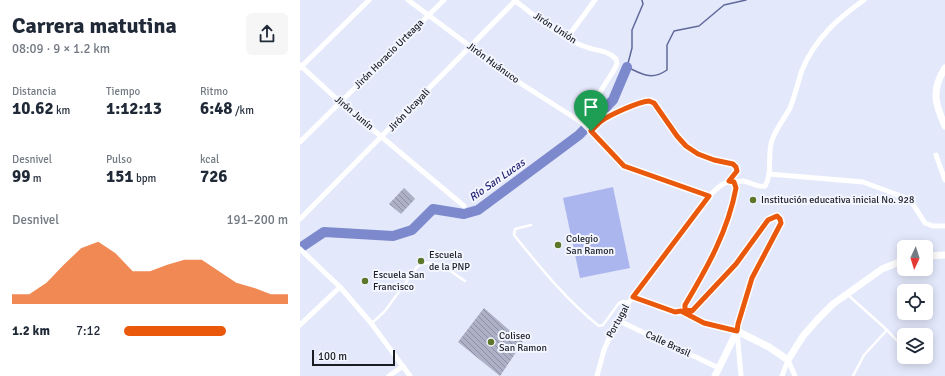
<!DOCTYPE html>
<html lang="es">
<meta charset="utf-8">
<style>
body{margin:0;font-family:Signika,sans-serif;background:#f6f6f7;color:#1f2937;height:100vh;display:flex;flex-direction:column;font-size:15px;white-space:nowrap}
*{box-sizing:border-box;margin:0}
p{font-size:13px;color:#747a83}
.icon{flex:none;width:22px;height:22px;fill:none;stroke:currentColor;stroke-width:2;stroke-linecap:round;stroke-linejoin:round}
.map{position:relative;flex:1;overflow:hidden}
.panel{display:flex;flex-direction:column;background:#fff;width:300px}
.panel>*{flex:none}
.needle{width:26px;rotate:184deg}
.buttons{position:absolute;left:597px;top:240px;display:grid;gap:8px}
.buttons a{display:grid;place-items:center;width:36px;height:36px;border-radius:6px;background:#fff;box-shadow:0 2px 10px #0003;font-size:20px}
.scale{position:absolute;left:12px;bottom:10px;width:83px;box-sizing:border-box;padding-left:4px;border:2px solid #1b1d25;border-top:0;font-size:11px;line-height:14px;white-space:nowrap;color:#1b1d25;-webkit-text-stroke:3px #f3f5ff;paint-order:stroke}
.pin{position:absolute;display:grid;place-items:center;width:34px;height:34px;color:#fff;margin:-41px -17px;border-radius:50% 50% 50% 0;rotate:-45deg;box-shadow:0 0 4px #0007}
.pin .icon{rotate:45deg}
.round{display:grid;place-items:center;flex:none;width:42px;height:42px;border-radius:6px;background:#f6f6f7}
.summary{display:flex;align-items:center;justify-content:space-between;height:68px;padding:0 12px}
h1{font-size:22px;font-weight:700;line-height:30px}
.figures{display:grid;grid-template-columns:repeat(3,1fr);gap:6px;height:68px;padding:4px 12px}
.figures div{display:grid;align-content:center}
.figures b{font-size:17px;font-weight:700}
.figures small{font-size:11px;font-weight:400}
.figures p{font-size:11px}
.chart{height:112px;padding:8px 12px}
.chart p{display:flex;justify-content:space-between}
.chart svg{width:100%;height:72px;margin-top:4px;fill:#ea580c;opacity:.7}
ul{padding:0 12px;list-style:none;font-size:13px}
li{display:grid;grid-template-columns:64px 48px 1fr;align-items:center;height:30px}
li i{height:10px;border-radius:5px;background:#ea580c}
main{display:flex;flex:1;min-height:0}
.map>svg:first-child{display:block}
.green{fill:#abb6ee}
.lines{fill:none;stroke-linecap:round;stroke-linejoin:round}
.stream{stroke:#60699b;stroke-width:1.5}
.river{stroke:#7d89cd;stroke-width:10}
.building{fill:url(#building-back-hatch)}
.lane{stroke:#fff;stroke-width:2.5}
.street{stroke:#fff;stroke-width:5}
.secondary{stroke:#fff;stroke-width:7}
.route-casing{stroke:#fff;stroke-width:8}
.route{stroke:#ea580c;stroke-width:5}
.poi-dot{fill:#5d772a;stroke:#f3f5ff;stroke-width:1.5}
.labels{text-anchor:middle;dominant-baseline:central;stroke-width:4;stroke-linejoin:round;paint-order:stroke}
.street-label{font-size:10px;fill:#1b1d25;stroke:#f3f5ff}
.poi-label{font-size:10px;fill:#1b1d25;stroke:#f3f5ff;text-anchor:start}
.water-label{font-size:11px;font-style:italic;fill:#252676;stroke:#f3f5ff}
</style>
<main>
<section class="panel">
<div class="summary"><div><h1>Carrera matutina</h1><p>08:09 · 9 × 1.2 km</p></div><a class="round"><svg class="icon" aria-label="share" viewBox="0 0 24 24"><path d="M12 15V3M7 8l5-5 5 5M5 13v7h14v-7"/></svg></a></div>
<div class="figures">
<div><p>Distancia</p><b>10.62<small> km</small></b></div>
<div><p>Tiempo</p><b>1:12:13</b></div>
<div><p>Ritmo</p><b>6:48<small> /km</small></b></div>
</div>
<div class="figures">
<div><p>Desnivel</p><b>99<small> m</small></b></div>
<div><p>Pulso</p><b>151<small> bpm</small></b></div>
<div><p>kcal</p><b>726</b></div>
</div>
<div class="chart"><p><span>Desnivel</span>191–200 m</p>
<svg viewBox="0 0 160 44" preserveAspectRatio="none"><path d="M0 44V38L10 38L20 31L30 20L40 10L50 6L60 13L70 24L80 24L90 20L100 17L110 17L120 24L130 31L140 34L150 38L160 38V44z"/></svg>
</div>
<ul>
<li><b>1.2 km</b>7:12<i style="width:62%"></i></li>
</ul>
</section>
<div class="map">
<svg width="645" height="376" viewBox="0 0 645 376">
<defs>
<pattern id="building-back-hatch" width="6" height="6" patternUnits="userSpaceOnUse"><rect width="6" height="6" fill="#acb1c7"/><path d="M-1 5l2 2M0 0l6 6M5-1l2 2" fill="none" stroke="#8b8fa1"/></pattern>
</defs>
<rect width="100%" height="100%" fill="#e3e8fb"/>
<polygon class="green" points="313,187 330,268 280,278 263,198"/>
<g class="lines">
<path class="stream" d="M342 0 343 4 332 30V48L327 67C342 74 351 81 367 70V45L374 31 399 26 424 5 446 0"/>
<polyline class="river" points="0,248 24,232 93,236 112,230 133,209 164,214 178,210 279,135 313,100 327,67"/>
</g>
<g class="building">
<polygon points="104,188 115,199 101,214 89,204"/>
<polygon points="184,308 223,342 200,376 158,342"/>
</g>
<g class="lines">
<g class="lane">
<polyline points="291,131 300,122 343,102 349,101 355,103 377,136 386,146 398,154 414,161 433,164 436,167 437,171 430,181"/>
<path d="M231 225 215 229 214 235C239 266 267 301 299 326L303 325 319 303 323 301 328 302"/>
<polyline points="548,295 587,330 564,355 553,376"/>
<path d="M72 323 85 311 117 267C136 255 149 271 165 281"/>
<polyline points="587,330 600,344"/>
</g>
<g class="street">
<polyline points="108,0 217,81 281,122 304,144 324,166 409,196"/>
<path d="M214 0C236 16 259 38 286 47 296 51 308 50 316 59L317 64 314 70 281 122"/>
<polyline points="267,38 295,0"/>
<polyline points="0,65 40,102 164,206"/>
<polyline points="0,68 69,0"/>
<polyline points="0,142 144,0"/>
<polyline points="636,155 645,180"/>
<polyline points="469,174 563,182 609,199 611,201 625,223 633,226 645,226"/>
<path d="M434 182C437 182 441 181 443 181 452 182 457 188 465 186 473 173 467 155 472 140 476 129 484 119 490 108 495 96 498 82 502 70 515 39 537 19 564 0"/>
<polyline points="0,219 216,0"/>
<polyline points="0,249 40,287 71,323 110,376"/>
<polyline points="333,297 375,312 381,311 404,323 437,331"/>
<polyline points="317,320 419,368"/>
<polyline points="0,325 40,287"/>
<polyline points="488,360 495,376"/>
<polyline points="89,376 103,366"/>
<path d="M297 376 304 350 317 320 329 302 409 196C416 190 423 180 434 182L436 188C428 231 407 268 385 305V309L392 311 436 264 468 220 477 216 480 219 481 223 452 278 438 324 437 331 441 376"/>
<polyline points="482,376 488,360"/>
</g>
<g class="secondary">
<path d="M645 68C631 90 635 104 645 126"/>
<polyline points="626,256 645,255"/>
<polyline points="415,376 437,331 469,347 488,360 503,336 518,319 533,304 582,269 604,260"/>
</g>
</g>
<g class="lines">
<defs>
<path id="route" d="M349 101 354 103 377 136 386 146 398 154 414 160 433 164 436 167 437 171 429 181 434 182 436 188C428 231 407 268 385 305V309L392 311 436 264 468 220 477 216 480 219 481 223 452 278 438 324 437 331 404 323 381 311 375 312 333 297 409 196 324 166 291 131C294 128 297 125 300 122 309 115 338 102 349 101Z"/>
</defs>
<use href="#route" class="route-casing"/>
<use href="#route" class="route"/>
</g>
<g class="poi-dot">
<circle cx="453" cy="200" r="4"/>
<circle cx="258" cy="245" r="4"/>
<circle cx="121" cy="261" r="4"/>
<circle cx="65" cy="281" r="4"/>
<circle cx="191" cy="342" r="4"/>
</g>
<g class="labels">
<g class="street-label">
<text transform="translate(255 28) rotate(33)">Jirón Unión</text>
<text transform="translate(89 54) rotate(-45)">Jirón Horacio Urteaga</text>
<text transform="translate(193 63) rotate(36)">Jirón Huánuco</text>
<text transform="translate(109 110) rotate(-46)">Jirón Ucayali</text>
<text transform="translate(54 113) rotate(40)">Jirón Junín</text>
<text transform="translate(318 321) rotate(-61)">Portugal</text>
<text transform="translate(368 344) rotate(25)">Calle Brasil</text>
</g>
<g class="poi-label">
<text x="461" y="200">Institución educativa inicial No. 928</text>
<text x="266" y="239">Colegio<tspan x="266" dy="12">San Ramon</tspan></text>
<text x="129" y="255">Escuela<tspan x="129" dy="12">de la PNP</tspan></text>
<text x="73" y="275">Escuela San<tspan x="73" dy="12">Francisco</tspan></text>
<text x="199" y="336">Coliseo<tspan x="199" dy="12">San Ramon</tspan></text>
</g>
<g class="water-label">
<text transform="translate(197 180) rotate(-35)">Río San Lucas</text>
</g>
</g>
</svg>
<div class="buttons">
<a><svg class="needle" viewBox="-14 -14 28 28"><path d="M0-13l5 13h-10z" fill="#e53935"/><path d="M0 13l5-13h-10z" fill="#747a83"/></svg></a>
<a><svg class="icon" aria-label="locate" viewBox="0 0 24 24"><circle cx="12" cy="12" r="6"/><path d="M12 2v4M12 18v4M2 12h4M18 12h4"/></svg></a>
<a><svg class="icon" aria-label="layers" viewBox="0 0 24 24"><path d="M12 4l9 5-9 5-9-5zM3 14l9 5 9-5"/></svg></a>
</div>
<div class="scale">100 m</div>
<div class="pin" style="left:291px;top:131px;background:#1e9e55"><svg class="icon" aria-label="arrive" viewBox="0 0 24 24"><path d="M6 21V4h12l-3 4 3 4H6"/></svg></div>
</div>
</main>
